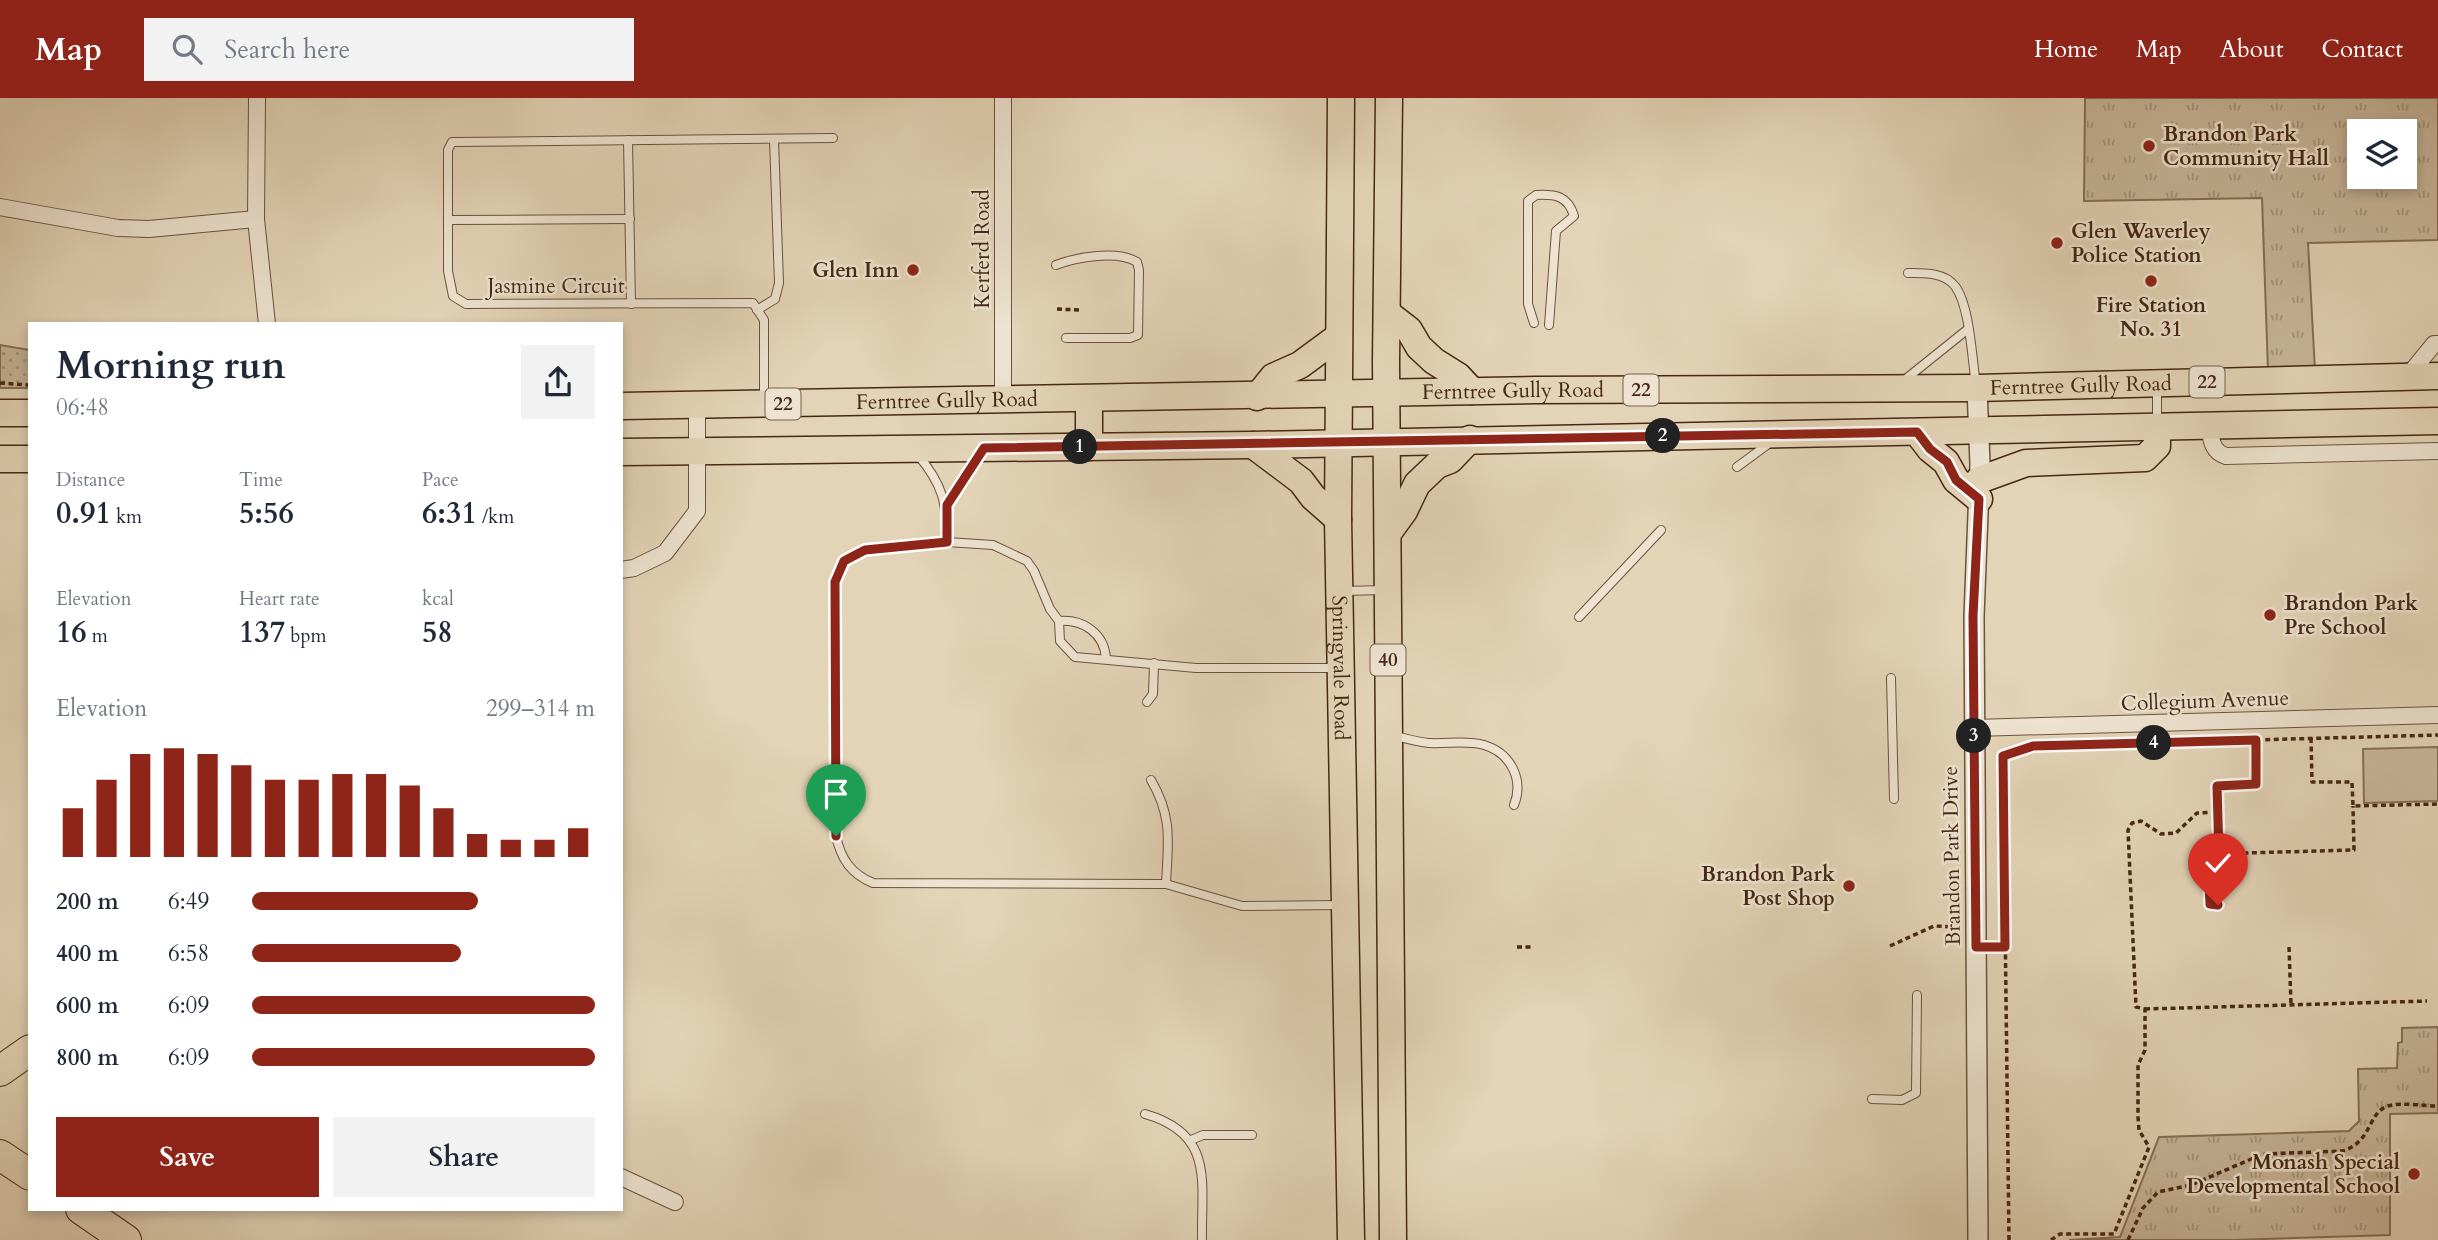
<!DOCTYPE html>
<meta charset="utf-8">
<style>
body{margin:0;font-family:Cardo,serif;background:#f2f2f3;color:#1f2937;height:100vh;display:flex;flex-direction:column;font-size:26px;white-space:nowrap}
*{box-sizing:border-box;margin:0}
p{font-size:23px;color:#747a83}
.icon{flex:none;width:38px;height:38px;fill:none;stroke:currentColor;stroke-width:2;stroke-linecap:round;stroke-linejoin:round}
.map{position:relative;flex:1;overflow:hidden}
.drawer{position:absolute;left:28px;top:224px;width:595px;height:889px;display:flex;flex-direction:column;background:#fff;border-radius:0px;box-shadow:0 4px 10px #0003}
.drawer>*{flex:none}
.tools{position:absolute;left:2347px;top:21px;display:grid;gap:14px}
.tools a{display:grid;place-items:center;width:70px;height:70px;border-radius:0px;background:#fff;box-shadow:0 4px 10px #0003;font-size:35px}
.pin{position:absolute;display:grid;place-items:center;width:60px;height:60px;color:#fff;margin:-72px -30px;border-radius:50% 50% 50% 0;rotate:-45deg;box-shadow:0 0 7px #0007}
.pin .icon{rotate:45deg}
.km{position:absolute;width:35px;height:35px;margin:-18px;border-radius:50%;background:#222;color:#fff;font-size:19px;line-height:35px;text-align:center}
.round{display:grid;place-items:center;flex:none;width:74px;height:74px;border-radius:0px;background:#f2f2f3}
.summary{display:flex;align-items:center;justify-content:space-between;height:119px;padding:0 28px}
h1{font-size:38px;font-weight:700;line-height:52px}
.metrics{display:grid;grid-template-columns:repeat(3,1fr);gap:10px;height:119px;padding:7px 28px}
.metrics div{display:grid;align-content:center}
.metrics b{font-size:30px;font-weight:700}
.metrics small{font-size:19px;font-weight:400}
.metrics p{font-size:19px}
.chart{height:196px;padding:14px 28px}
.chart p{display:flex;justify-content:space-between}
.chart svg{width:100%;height:126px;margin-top:7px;stroke:#8f2418;stroke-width:6}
.action{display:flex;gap:14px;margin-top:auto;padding:14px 28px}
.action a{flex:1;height:80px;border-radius:0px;background:#8f2418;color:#fff;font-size:28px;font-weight:700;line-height:80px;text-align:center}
.action a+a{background:#f2f2f3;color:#1f2937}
ul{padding:0 28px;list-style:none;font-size:23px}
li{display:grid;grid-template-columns:112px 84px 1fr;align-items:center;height:52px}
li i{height:18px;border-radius:9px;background:#8f2418}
header{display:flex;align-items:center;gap:42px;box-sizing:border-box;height:98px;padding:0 35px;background:#8f2418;color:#fff}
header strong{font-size:33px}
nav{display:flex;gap:38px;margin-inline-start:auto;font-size:24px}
.search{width:490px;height:63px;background:#f2f2f3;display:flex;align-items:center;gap:18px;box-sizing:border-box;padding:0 24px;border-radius:0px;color:#747a83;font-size:26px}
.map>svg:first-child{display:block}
.grass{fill:url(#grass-dots);stroke:#876f59;stroke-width:2}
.park{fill:url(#park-tufts);stroke:#876f59;stroke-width:2;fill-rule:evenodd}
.pitch{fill:#c8b79c;stroke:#876f59;stroke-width:2}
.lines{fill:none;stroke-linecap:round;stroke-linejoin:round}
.service-casing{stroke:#6d523e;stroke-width:10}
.minor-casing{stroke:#6d523e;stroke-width:18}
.tertiary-casing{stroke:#6d523e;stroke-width:22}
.primary-casing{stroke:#462716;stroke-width:29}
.trunk-casing{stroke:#462716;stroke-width:29}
.motorway-casing{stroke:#462716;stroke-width:32}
.path{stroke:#462716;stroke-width:3.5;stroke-dasharray:5 3.5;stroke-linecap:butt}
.service{stroke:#ede3d0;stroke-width:8}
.minor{stroke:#ede3d0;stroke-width:16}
.tertiary{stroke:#ede3d0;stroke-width:19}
.primary{stroke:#e3d4b7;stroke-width:26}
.trunk{stroke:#e3d4b7;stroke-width:26}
.motorway{stroke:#e3d4b7;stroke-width:30}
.route-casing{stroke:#fff;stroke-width:14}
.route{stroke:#8f2418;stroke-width:9}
.poi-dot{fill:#8f2418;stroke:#ede3d0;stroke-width:2.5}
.labels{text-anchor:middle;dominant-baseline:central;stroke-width:5;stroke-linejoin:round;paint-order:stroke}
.shield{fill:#ede3d0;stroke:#785f4e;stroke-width:2}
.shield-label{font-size:19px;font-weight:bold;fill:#462716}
.poi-label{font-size:21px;font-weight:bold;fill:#462716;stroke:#ede3d0;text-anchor:start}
.street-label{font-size:21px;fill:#462716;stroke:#ede3d0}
</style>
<header>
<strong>Map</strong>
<div class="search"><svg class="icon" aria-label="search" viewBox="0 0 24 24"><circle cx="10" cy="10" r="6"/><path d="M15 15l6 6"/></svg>Search here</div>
<nav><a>Home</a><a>Map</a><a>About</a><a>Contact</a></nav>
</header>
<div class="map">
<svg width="2438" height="1142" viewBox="0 0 2438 1142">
<defs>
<pattern id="grass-dots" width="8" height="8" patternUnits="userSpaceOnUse" patternTransform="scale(1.75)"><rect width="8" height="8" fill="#c8b79c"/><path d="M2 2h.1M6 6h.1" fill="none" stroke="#a4957e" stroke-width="1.8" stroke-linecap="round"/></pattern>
<pattern id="park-tufts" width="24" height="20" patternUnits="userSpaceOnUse" patternTransform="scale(1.75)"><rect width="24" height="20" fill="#c8b79c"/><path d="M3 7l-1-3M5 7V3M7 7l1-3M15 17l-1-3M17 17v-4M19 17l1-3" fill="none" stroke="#a4957e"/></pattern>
</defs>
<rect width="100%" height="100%" fill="#e3d4b7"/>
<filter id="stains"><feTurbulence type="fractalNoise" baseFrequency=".00286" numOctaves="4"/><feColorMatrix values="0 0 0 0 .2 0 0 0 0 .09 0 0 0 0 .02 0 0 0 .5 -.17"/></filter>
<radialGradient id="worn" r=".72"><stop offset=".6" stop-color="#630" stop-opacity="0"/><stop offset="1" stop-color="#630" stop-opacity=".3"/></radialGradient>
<polygon class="grass" points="0,247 30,252 30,290 0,290"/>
<g class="park">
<path d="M2085 0H2438V142L2308 145 2315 272 2268 273 2262 100 2084 103ZM2359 33H2404V79H2359Z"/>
<polygon points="2438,929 2438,1015 2390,1016 2390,1137 2233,1142 2069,1142 2120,1139 2159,1039 2349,1033 2359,1023 2358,971 2397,970 2398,945 2402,944 2402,930"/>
</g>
<polygon class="pitch" points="2438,649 2438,703 2364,705 2363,651"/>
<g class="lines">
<defs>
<g id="service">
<polyline points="628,42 631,206"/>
<polyline points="448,122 630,121"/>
<path d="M1056 167C1077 159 1117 152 1137 164L1139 172 1138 237 1130 240H1066"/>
<path d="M1908 175C1924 175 1944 174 1955 188 1970 208 1972 261 1976 287"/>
<polyline points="757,212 775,201 779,185 774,41"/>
<path d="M1534 225 1528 206V103L1536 97C1556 96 1568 98 1574 118L1556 133 1549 227"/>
<polyline points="1902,284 1968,231"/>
<polyline points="2157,288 2157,324"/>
<polyline points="764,303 764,222 753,205 466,206 453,198 448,173 448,52 452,44 833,40"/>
<path d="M918 357C943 387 947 405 947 444L865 452 844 463 835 484 836 738C841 761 851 776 873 785L1166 786 1242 808 1342 807"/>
<polyline points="1737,369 1771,344"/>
<polyline points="947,407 980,357"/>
<polyline points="947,444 993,447 1027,463 1034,473 1050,511 1059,523 1060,543 1075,559 1196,570 1337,570"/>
<polyline points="1342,493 1385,492"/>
<polyline points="1579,519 1661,432"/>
<path d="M1059 523C1083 521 1104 535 1106 560"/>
<polyline points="1891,580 1894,701"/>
<polyline points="1147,604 1153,596 1154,565"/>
<path d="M1392 637C1404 640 1416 644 1429 645 1447 646 1467 642 1484 647 1511 655 1524 682 1514 707"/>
<path d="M1151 682C1173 719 1168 745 1166 786"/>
<polyline points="1872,1001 1902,1002 1916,995 1917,897"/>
<path d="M1145 1016C1215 1036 1201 1084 1202 1142"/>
<polyline points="1191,1042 1203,1037 1252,1037"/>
</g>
<g id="minor">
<polyline points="257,0 256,121 267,226"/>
<polyline points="0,109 118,130 149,131 256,121"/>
<polyline points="2407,279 2434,246 2438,246"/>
<polyline points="1003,302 1003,0"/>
<path d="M2209 328C2211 341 2212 354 2226 358L2438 353"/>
<polyline points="621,472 634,470 665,455 697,413 697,307"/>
<polyline points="1974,630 2438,617"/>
<polyline points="621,1079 675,1104"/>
</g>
<polyline id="tertiary" points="1977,290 1980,366 1974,518 1978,1142"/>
<g id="primary">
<path id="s1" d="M621 308 1536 292 1977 290 2438 278"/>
<polyline points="0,315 30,315"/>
<polyline points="1917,334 1930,351 1946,364 1956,382 1979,401"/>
<polyline points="1089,349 1089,301"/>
<polyline points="621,354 1253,347 2438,323"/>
<polyline points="0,361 30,361"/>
<polyline points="1979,382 2026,365 2145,360 2157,348 2157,329"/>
</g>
<g id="trunk">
<path id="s2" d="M1341 0 1338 421 1351 1142"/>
<polyline points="1389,0 1386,264 1393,1142"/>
<polyline points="1387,215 1409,232 1419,249 1434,263 1458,278 1472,293"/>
<polyline points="1257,299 1273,279 1300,267 1338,239"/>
<polyline points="1253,347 1301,383 1313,399 1338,421"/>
<polyline points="1388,435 1404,413 1417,386 1437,367 1450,362 1470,341"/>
</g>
<g id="motorway">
<polyline points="0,973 30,952"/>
<polyline points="0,1057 30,1077"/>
<polyline points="81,1111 126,1142"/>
</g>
</defs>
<use href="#service" class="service-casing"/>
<use href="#minor" class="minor-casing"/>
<use href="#tertiary" class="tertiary-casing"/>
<use href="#primary" class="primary-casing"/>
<use href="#trunk" class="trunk-casing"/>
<use href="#motorway" class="motorway-casing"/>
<g class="path">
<polyline points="1057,211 1079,212"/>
<polyline points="0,285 30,287"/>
<polyline points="2311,640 2312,684 2352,684 2353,708 2438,706"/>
<polyline points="2217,714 2217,688 2256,686 2256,642"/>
<polyline points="2218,807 2210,806 2208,756 2354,752 2353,708"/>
<polyline points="1890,848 1934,828 1955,829"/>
<polyline points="1517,849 1534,849"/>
<polyline points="2289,849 2291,907"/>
<polyline points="2145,911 2427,903"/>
<polyline points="2009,1142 2003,658 2033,648 2438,637"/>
<polyline points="2051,1142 2060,1136 2114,1136 2149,1049 2139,1032 2138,1019 2138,967 2145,952 2145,911 2136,909 2128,732 2132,725 2141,723 2161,736 2176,735 2197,715 2217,714 2219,756"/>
<path d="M2128 1142 2143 1110 2158 1094 2191 1087 2263 1056 2343 1053C2373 1043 2367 1015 2388 1008 2402 1004 2423 1008 2438 1008"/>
</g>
<use href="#service" class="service"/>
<use href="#minor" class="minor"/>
<use href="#tertiary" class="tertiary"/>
<use href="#primary" class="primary"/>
<use href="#trunk" class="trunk"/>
<use href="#motorway" class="motorway"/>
</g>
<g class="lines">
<defs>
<polyline id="route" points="836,738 835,484 844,463 865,452 947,444 947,407 984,350 1917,334 1930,351 1947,364 1956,382 1979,401 1973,518 1976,849 2005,849 2003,658 2033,648 2256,642 2256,686 2217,688 2219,756 2208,756 2210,806 2218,807"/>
</defs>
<use href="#route" class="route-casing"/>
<use href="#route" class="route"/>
</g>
<g class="poi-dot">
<circle cx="2149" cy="48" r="7"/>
<circle cx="2057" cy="145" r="7"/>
<circle cx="913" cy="172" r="7"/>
<circle cx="2151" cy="183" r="7"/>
<circle cx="2270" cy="517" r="7"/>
<circle cx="1849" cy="788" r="7"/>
<circle cx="2414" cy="1076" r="7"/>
</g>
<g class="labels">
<g class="shield">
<rect x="2189.5" y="268.5" width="35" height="31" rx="5"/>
<rect x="1623.5" y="276.5" width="35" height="31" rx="5"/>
<rect x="765.5" y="290.5" width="35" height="31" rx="5"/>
<rect x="1370.5" y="546.5" width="35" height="31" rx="5"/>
</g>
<g class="shield-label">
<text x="2207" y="284">22</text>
<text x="1641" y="292">22</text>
<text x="783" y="306">22</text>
<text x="1388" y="562">40</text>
</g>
<g class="poi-label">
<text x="2163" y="36">Brandon Park<tspan x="2163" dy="24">Community Hall</tspan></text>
<text x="2071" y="133">Glen Waverley<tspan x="2071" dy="24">Police Station</tspan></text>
<text x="899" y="172" text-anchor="end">Glen Inn</text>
<text x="2151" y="207" text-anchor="middle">Fire Station<tspan x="2151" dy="24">No. 31</tspan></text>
<text x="2284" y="505">Brandon Park<tspan x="2284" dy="24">Pre School</tspan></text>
<text x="1835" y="776" text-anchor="end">Brandon Park<tspan x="1835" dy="24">Post Shop</tspan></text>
<text x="2400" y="1064" text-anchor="end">Monash Special<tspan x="2400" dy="24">Developmental School</tspan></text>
</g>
<g class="street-label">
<text transform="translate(982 151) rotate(-90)">Kerferd Road</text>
<text x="556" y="188">Jasmine Circuit</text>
<text stroke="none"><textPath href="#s1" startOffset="1460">Ferntree Gully Road</textPath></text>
<text stroke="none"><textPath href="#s1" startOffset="892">Ferntree Gully Road</textPath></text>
<text stroke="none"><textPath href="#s1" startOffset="326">Ferntree Gully Road</textPath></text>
<text stroke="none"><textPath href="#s2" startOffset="570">Springvale Road</textPath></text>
<text transform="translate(2205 603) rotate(-2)">Collegium Avenue</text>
<text transform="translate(1952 758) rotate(-91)">Brandon Park Drive</text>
</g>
</g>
<rect width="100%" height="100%" filter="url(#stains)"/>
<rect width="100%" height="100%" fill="url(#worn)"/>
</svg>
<div class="tools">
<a><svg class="icon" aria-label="layers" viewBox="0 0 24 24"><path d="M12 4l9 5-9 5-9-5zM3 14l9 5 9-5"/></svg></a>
</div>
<div class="pin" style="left:836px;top:738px;background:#1e9e55"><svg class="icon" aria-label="arrive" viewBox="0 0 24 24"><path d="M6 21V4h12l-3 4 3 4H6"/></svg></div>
<div class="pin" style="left:2218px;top:807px;background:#d93025"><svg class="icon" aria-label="check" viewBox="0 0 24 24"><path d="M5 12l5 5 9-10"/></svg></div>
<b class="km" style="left:1080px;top:349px">1</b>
<b class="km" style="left:1663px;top:338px">2</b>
<b class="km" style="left:1974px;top:638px">3</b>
<b class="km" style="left:2154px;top:645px">4</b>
<section class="drawer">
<div class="summary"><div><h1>Morning run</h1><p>06:48</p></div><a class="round"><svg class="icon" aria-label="share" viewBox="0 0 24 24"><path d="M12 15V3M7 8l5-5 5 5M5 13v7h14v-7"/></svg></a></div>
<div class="metrics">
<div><p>Distance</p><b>0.91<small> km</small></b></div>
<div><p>Time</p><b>5:56</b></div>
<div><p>Pace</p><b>6:31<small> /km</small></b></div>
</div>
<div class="metrics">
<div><p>Elevation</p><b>16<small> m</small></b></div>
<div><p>Heart rate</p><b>137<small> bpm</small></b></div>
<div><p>kcal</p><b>58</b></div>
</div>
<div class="chart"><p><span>Elevation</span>299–314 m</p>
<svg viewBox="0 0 160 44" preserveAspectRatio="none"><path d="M5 44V27M15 44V17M25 44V8M35 44V6M45 44V8M55 44V12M65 44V17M75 44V17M85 44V15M95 44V15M105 44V19M115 44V27M125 44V36M135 44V38M145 44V38M155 44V34"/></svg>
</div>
<ul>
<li><b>200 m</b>6:49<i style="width:66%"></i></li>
<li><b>400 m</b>6:58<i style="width:61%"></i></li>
<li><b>600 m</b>6:09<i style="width:100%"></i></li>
<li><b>800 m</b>6:09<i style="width:100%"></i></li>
</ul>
<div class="action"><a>Save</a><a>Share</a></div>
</section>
</div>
